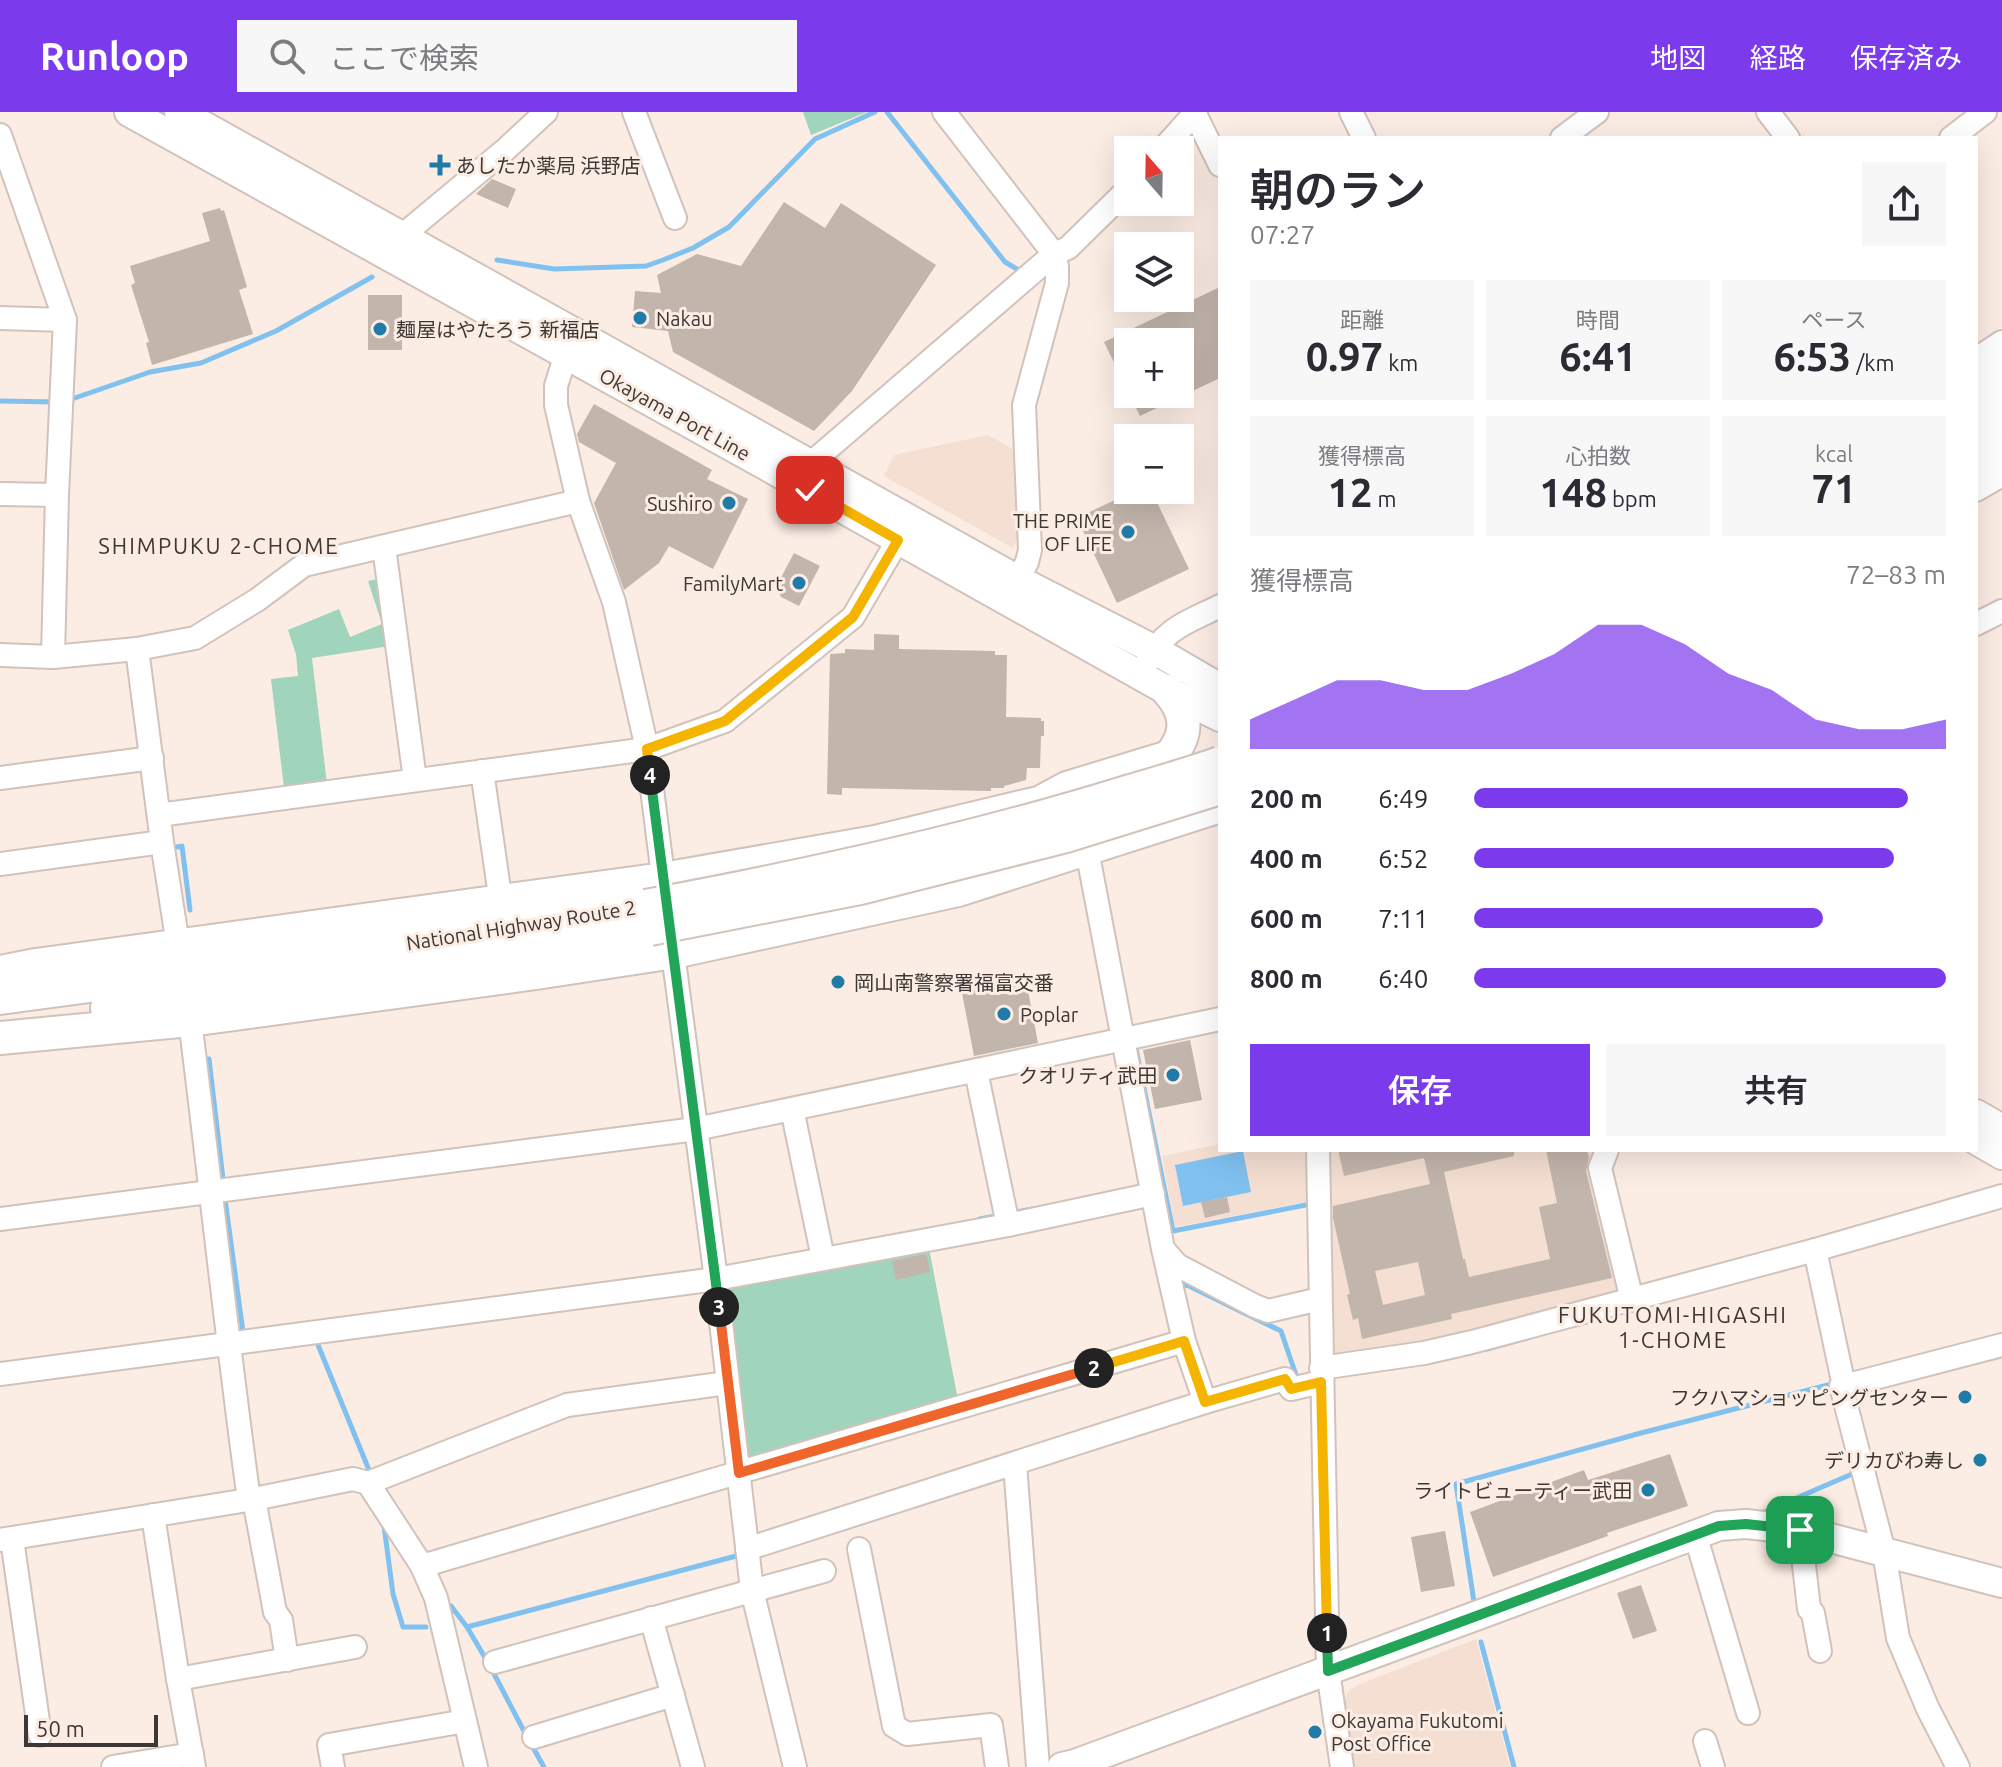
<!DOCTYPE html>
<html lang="ja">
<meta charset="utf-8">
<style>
body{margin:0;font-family:Ubuntu,"Noto Sans JP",sans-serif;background:#f7f7f7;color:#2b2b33;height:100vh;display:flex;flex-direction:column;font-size:30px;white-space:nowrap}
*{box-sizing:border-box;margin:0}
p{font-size:26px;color:#7c7c81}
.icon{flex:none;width:44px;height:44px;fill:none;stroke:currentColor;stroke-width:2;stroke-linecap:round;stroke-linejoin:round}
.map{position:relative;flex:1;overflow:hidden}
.side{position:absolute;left:1218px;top:24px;width:760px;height:1016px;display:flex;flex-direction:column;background:#fff;border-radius:0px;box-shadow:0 8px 32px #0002}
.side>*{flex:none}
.needle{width:52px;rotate:340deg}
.controls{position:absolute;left:1114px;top:24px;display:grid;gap:16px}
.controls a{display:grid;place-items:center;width:80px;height:80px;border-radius:0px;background:#fff;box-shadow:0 8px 32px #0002;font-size:40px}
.scale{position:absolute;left:24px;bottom:20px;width:134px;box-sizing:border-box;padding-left:8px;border:4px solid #3d3835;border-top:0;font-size:22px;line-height:28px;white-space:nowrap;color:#3d3835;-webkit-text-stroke:6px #fbece4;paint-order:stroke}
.pin{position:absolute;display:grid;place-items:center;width:68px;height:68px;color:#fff;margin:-34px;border-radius:16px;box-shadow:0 4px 12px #0006}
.km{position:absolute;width:40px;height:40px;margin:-20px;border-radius:50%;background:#222;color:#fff;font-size:22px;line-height:40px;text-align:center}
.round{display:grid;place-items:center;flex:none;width:84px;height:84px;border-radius:0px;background:#f7f7f7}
.overview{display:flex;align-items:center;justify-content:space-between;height:136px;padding:0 32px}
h1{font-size:44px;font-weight:600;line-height:60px}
.stats{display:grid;grid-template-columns:repeat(3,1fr);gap:12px;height:136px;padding:8px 32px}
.stats div{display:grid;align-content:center;border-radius:0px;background:#f7f7f7;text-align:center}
.stats b{font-size:40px;font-weight:600}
.stats small{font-size:22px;font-weight:400}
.stats p{font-size:22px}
.chart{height:224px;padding:16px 32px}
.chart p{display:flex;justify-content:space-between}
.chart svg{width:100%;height:144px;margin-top:8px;fill:#7c3aed;opacity:.7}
.primary-button{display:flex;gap:16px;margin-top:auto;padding:16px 32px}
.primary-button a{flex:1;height:92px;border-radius:0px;background:#7c3aed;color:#fff;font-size:32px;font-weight:600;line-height:92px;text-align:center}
.primary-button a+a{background:#f7f7f7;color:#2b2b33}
ul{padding:0 32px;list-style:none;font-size:26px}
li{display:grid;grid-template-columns:128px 96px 1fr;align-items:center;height:60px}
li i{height:20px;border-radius:10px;background:#7c3aed}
header{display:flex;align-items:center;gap:48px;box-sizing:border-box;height:112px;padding:0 40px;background:#7c3aed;color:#fff}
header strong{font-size:38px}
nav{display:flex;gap:44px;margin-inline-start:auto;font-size:28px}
.search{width:560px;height:72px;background:#f7f7f7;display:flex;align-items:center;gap:20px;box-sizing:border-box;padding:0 28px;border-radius:0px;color:#7c7c81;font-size:30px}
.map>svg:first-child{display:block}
.built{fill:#f4dfd2}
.green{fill:#a1d4bc}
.water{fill:#80c1f0}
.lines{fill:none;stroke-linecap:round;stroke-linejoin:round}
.stream{stroke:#80c1f0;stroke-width:5}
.building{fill:#c2b5ac;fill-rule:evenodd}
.minor-casing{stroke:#d1c3bb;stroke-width:26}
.major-casing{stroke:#d1c3bb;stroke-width:32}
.highway-casing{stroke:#d1c3bb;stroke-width:36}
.minor{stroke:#fff;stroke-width:22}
.major{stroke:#fff;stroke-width:28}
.highway{stroke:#fff;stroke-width:32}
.highway-bridge-casing{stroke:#d1c3bb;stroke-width:36;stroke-linecap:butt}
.highway-bridge{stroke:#fff;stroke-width:32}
.split-1-casing{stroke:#fff;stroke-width:16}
.split-2-casing{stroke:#fff;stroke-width:16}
.split-3-casing{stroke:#fff;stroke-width:16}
.split-4-casing{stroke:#fff;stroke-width:16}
.split-5-casing{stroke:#fff;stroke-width:16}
.split-1{stroke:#22a559;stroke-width:10}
.split-2{stroke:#f5b400;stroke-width:10}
.split-3{stroke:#f0652b;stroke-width:10}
.split-4{stroke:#22a559;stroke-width:10}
.split-5{stroke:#f5b400;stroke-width:10}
.poi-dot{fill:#217ba9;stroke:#fbece4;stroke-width:3}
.labels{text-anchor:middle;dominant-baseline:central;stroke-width:6;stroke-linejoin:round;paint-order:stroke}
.poi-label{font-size:20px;fill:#3d3835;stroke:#fbece4;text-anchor:end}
.street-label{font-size:20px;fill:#3d3835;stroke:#fbece4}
.neighbourhood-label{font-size:22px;letter-spacing:2px;fill:#3d3835;stroke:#fbece4}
</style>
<header>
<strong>Runloop</strong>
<div class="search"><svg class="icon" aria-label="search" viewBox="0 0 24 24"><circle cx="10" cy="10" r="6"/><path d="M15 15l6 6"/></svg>ここで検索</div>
<nav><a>地図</a><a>経路</a><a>保存済み</a></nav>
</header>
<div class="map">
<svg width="2002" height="1655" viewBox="0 0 2002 1655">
<rect width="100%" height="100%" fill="#fbece4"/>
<g class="built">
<polygon points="988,323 1018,340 1023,414 1013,436 884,364 894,343"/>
<polygon points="1220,1032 1220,1038 1311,1038 1311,1089 1175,1115 1162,1044"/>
<polygon points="1328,1038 1602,1038 1622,1181 1404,1238 1337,1248 1329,1241"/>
<polygon points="1476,1527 1510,1655 1353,1655 1344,1589 1348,1579 1358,1573"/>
</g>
<g class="green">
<polygon points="803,0 867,0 811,23"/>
<polygon points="382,466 390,534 312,546 327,672 284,676 271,567 298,564 296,542 288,518 339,497 350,525 382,512 368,469"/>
<polygon points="929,1136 958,1288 754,1349 744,1342 725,1185 732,1175"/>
</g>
<polygon class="water" points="1243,1039 1251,1080 1183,1094 1175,1053"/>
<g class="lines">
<g class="stream">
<polyline points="887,0 1005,150 1022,160"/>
<polyline points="497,148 554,157 646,154 663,148 693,136 729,115 815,27 875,0"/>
<polyline points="69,288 150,260 201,251 276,219 372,165"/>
<polyline points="0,289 55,290"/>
<polyline points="177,735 182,734 190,798"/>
<polyline points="1136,937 1173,1119 1311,1092"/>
<polyline points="209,947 223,1067"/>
<polyline points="225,1087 243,1220 245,1220"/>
<polyline points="1011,1101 1033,1097"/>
<polyline points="980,1107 1001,1103"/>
<polyline points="1180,1175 1187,1173 1281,1219 1298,1269"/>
<polyline points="316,1228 371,1363"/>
<polyline points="1487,1237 1527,1226"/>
<polyline points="1762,1401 1852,1362"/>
<polyline points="384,1414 393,1482 403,1515 426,1515"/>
<polyline points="1474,1490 1456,1372 1641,1321 1828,1273"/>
<polyline points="451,1494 467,1515"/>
<polyline points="1481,1530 1514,1655"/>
<polyline points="487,1549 467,1515 740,1443"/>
<polyline points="492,1558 526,1623"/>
<polyline points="531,1632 544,1655"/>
</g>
</g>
<g class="building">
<polygon points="492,67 516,77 508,96 476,82"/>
<polygon points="784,90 825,116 841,91 936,153 852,279 814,319 673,240 668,219 632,215 635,179 661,181 657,163 697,142 741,154"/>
<polygon points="220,96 221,99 224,98 247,175 239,178 253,222 152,253 146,231 149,230 131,173 135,171 130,154 210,129 202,101"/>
<polygon points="1220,175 1220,266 1140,304 1129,282 1180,282 1180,230 1128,230 1128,279 1104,230"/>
<rect x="368" y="183" width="34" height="55"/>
<polygon points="594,292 712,358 707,367 748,387 713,457 669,434 659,451 624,478 594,391 616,351 579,330 577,322"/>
<polygon points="1136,378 1151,378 1189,457 1117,491 1077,406"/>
<polygon points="794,441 820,454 799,494 781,485 776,475"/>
<polygon points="874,522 899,523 899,537 995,539 995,543 1007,543 1006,605 1041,606 1041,609 1044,609 1044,624 1041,624 1040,656 1027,656 1026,668 1004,674 1004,676 991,676 991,679 842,676 842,683 827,682 830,542 845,541 845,537 874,538"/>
<polygon points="1013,867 1013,871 1026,868 1038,931 974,944 962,881 999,874 998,870"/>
<polygon points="1190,928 1202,988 1155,997 1143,938"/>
<path d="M1338 1038H1514V1044L1444 1060 1463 1147H1465L1469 1165 1550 1147 1539 1095 1557 1091 1546 1038H1587L1589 1045 1586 1059 1612 1166 1451 1202 1452 1207 1362 1227 1358 1206 1353 1208 1347 1183 1350 1182 1333 1106V1094L1430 1072 1424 1046 1344 1064ZM1418 1150 1425 1183 1383 1193 1375 1159Z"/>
<polygon points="1227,1085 1230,1100 1205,1106 1201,1090"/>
<polygon points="926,1142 930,1160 896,1168 892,1149"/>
<polygon points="1670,1342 1688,1394 1607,1421 1608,1424 1493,1465 1470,1400 1584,1358 1588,1368"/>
<polygon points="1445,1419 1455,1474 1421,1480 1411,1425"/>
<polygon points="1641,1473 1657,1519 1633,1527 1617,1481"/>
</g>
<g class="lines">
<defs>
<g id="minor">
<polyline points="634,0 675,106"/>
<polyline points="944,0 1054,142 1057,155 1057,171 1024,293 1030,438 1027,450 1011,481"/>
<polyline points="1351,0 1364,26"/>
<polyline points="1768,0 1788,26"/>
<polyline points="1195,2 1220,53"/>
<polyline points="0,23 65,208 57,383 53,545"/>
<polyline points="1562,26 1597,0"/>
<polyline points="1951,26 1985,0"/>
<polyline points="1162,38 1196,0"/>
<polyline points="392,132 505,38 546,0"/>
<polyline points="0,206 65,208"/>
<polyline points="566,242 556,274 556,293 578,389 614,490 647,637 665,780"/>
<polyline points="1976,247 2002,230"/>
<polyline points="804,363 810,352 1054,142 1068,136 1128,77"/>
<polyline points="1976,378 2002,363"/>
<polyline points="0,382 57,383"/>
<polyline points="384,435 415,668"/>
<polyline points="1976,512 2002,499"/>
<polyline points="137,537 162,730 178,833"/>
<polyline points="0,543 53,545 137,537 195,526 257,488 304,453 578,389"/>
<path d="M1146 552C1164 516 1186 511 1220 494"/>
<polyline points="482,659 501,791"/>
<polyline points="0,666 152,646"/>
<polyline points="159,703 647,637 725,609 853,505 898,428"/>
<polyline points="1087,738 1163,1137 1184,1229 1205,1290"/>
<polyline points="0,752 162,730"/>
<polyline points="671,826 716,1167 752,1478 795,1655"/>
<path d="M190 908C210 1068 227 1228 249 1388"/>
<polyline points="976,959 1008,1113"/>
<polyline points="792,997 823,1146"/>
<polyline points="1318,1038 1328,1559 1342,1655"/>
<polyline points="1607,1038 1600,1056 1632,1188"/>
<polyline points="0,1107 696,1017 1220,907"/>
<polyline points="1164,1138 1177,1153 1255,1194 1268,1199 1320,1187"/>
<polyline points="1815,1138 1844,1274 1841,1274 1884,1440 1898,1526 1928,1597 1958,1655"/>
<polyline points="1321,1256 1424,1241 1472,1230 1815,1138 2002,1084"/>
<polyline points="0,1262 716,1167 1008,1113 1153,1082"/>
<polyline points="1844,1274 2002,1233"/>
<polyline points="1015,1352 1038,1655"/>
<polyline points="368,1371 422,1454 436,1486 476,1655"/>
<polyline points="254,1387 275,1500 281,1508 287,1548"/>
<polyline points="153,1403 178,1567 194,1655"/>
<polyline points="1800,1418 1809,1497 1813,1501 1820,1539"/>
<polyline points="1695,1422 1748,1601"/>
<polyline points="12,1427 40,1623"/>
<polyline points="0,1428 254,1387 353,1367 368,1371 567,1293 727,1271"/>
<polyline points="747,1437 1205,1290 1285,1267 1291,1277 1321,1270"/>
<polyline points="859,1437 894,1614 907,1622 991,1613 997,1655"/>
<polyline points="422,1454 1184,1229"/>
<polyline points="651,1506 693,1655"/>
<polyline points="495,1550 824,1459"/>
<polyline points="178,1567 355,1535"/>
<polyline points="534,1625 673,1583"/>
<polyline points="1705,1629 1713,1655"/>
<polyline points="113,1655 192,1642"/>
<polyline points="333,1655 329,1633 465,1609"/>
</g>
<g id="major">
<polyline points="129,0 799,372 1168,579 1220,605"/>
<polyline points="179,0 1018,468 1153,537 1220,576"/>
<polyline points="1976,1002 2002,1017"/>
<polyline points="1976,1028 2002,1043"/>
<polyline points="1062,1655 1075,1652 1719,1414 1746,1412 1800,1418 2002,1471"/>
</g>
<g id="highway">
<polyline points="1976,269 2002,252"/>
<polyline points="1976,295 2002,279"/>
<polyline points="1976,322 2002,306"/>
<polyline points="1976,357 2002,341"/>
<path d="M1041 690 1067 676 1169 645C1189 623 1188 601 1168 579"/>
<polyline points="0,860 36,853 663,767 875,730 1034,692"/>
<polyline points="0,886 409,831 646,794"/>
<polyline points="107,896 413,855 650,817"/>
<polyline points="0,926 190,908 543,860 674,840 958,778 1220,694"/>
</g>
</defs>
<use href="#minor" class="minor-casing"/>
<use href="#major" class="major-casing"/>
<use href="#highway" class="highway-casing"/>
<use href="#minor" class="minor"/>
<use href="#major" class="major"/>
<use href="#highway" class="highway"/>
<defs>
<g id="highway-bridge">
<path d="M646 794C808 764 969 729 1127 680 1158 671 1189 662 1220 651"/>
<polyline points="650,817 860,776 1066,724 1220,676"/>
</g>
</defs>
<use href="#highway-bridge" class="highway-bridge-casing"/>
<use href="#highway-bridge" class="highway-bridge"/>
</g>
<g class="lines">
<defs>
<polyline id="split-1" points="1327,1521 1328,1559 1719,1414 1746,1412 1800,1418"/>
<polyline id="split-2" points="1094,1256 1184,1229 1205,1290 1285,1267 1291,1277 1321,1270 1327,1521"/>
<polyline id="split-3" points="719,1195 739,1361 1094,1256"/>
<polyline id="split-4" points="650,663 719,1195"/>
<polyline id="split-5" points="650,663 647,637 725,609 853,505 898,428 810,378"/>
</defs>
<use href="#split-1" class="split-1-casing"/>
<use href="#split-2" class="split-2-casing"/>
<use href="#split-3" class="split-3-casing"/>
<use href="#split-4" class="split-4-casing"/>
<use href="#split-5" class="split-5-casing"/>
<use href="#split-1" class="split-1"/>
<use href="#split-2" class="split-2"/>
<use href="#split-3" class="split-3"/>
<use href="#split-4" class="split-4"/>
<use href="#split-5" class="split-5"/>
</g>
<g class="poi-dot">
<path d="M436 41h8v8h8v8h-8v8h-8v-8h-8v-8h8z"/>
<circle cx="640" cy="206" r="8"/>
<circle cx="380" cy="217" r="8"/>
<circle cx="729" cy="391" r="8"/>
<circle cx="1128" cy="420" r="8"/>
<circle cx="799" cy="471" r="8"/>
<circle cx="838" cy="870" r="8"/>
<circle cx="1004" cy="902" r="8"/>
<circle cx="1173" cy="963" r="8"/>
<circle cx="1965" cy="1285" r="8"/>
<circle cx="1980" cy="1348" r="8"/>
<circle cx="1648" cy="1378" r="8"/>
<circle cx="1315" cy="1620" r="8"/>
</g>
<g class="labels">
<g class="poi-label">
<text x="456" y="53" text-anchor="start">あしたか薬局 浜野店</text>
<text x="656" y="206" text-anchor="start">Nakau</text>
<text x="396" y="217" text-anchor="start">麺屋はやたろう 新福店</text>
<text x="713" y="391">Sushiro</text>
<text x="1112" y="408">THE PRIME<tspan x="1112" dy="23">OF LIFE</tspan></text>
<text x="783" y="471">FamilyMart</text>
<text x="854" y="870" text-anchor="start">岡山南警察署福富交番</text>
<text x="1020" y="902" text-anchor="start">Poplar</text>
<text x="1157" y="963">クオリティ武田</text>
<text x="1949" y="1285">フクハマショッピングセンター</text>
<text x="1964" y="1348">デリカびわ寿し</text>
<text x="1632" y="1378">ライトビューティー武田</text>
<text x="1331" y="1608" text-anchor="start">Okayama Fukutomi<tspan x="1331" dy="23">Post Office</tspan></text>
</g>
<g class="street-label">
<text transform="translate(675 302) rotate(29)">Okayama Port Line</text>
<text transform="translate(521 813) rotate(-9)">National Highway Route 2</text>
</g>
<g class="neighbourhood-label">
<text x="219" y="433">SHIMPUKU 2-CHOME</text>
<text x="1673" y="1202">FUKUTOMI-HIGASHI<tspan x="1673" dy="25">1-CHOME</tspan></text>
</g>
</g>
</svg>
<div class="controls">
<a><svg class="needle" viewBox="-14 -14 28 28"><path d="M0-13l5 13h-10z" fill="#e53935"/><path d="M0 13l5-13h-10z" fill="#7c7c81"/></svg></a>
<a><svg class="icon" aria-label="layers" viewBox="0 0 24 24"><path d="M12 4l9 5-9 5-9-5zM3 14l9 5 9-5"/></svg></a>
<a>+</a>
<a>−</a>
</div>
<div class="scale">50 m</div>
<div class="pin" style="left:1800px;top:1418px;background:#1e9e55"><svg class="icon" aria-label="arrive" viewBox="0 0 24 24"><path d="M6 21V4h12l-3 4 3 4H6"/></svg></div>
<div class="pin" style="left:810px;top:378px;background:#d93025"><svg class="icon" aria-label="check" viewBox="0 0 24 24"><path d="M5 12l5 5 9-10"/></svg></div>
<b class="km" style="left:1327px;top:1521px">1</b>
<b class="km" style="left:1094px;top:1256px">2</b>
<b class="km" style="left:719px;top:1195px">3</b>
<b class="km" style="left:650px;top:663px">4</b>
<section class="side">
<div class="overview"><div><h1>朝のラン</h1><p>07:27</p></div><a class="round"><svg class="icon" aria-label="share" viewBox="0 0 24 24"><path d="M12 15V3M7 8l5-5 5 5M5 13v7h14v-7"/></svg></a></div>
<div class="stats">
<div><p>距離</p><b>0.97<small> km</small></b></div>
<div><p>時間</p><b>6:41</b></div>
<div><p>ペース</p><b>6:53<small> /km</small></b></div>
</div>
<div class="stats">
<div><p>獲得標高</p><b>12<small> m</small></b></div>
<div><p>心拍数</p><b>148<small> bpm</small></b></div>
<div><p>kcal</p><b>71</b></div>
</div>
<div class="chart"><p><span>獲得標高</span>72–83 m</p>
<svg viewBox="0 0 160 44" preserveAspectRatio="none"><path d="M0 44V35L10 29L20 23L30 23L40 26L50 26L60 21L70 15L80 6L90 6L100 12L110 21L120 26L130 35L140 38L150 38L160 35V44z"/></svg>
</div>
<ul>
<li><b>200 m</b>6:49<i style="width:92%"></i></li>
<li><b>400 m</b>6:52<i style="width:89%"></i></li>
<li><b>600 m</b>7:11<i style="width:74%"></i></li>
<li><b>800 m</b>6:40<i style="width:100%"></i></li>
</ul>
<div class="primary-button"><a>保存</a><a>共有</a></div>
</section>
</div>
